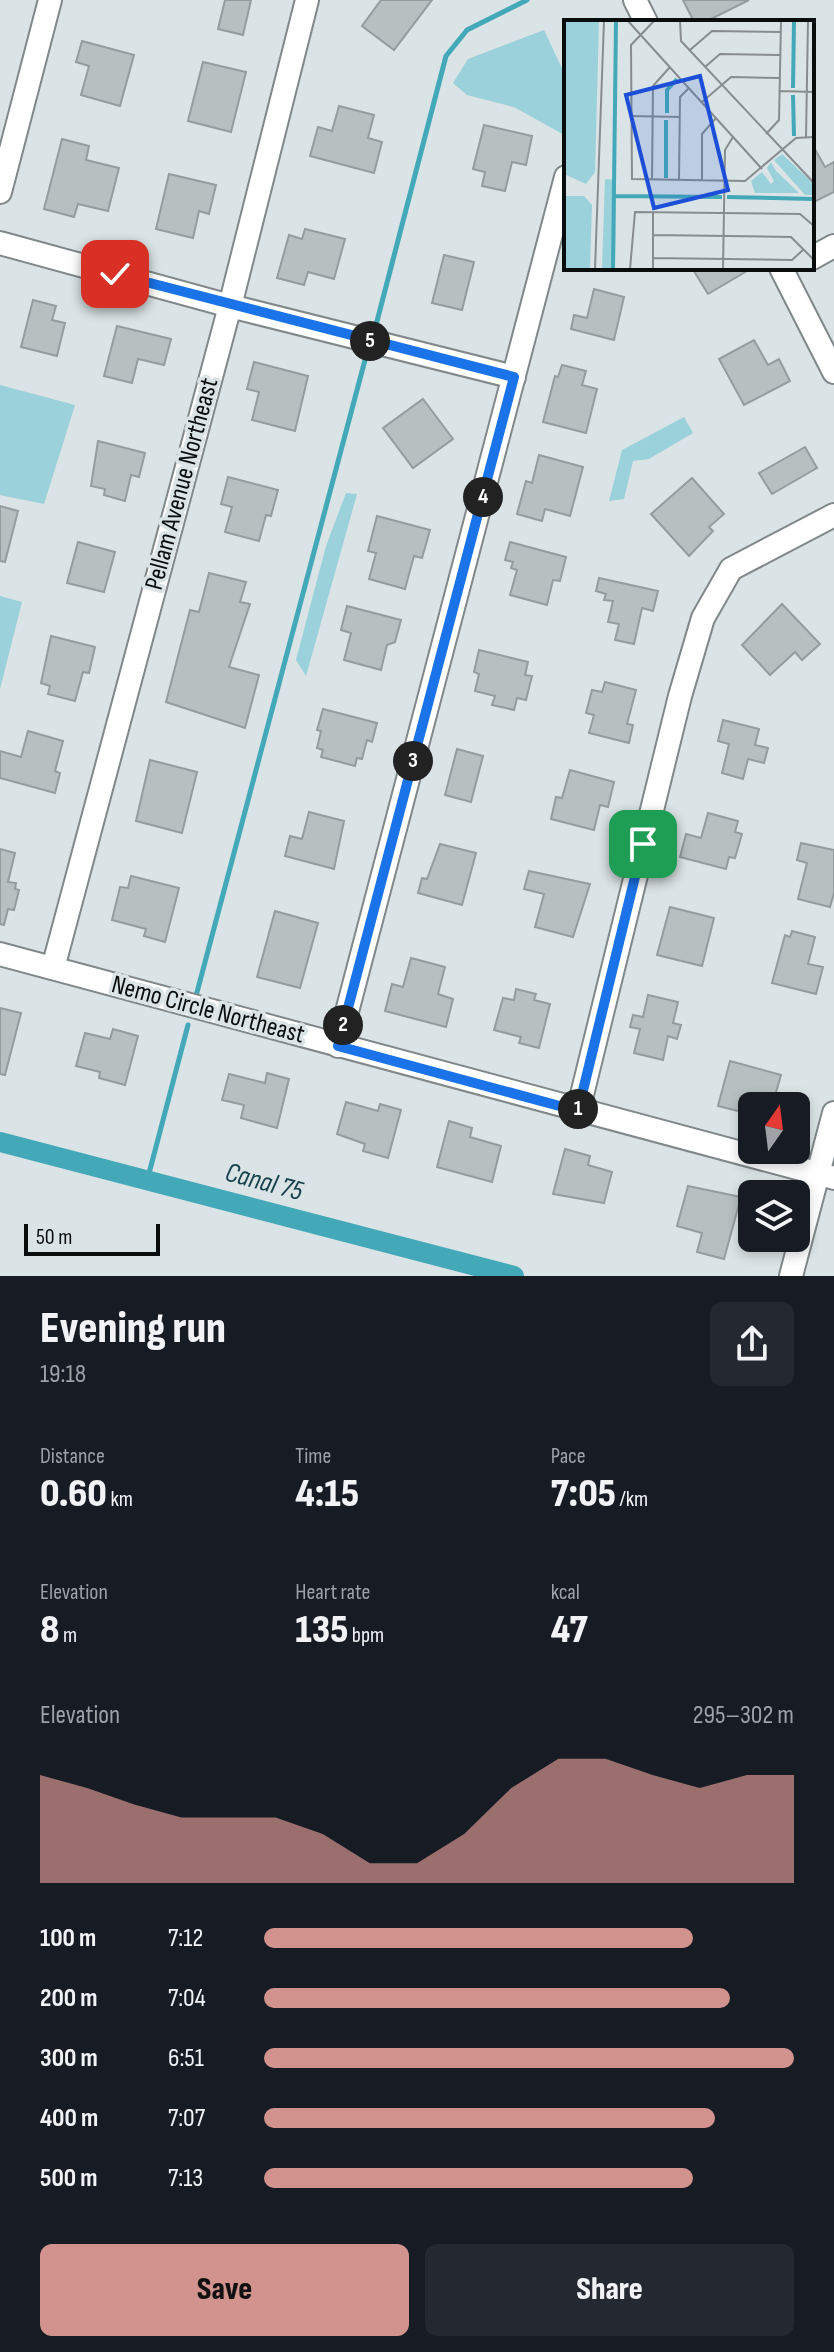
<!DOCTYPE html>
<meta charset="utf-8">
<style>
body{margin:0;font-family:"Sofia Sans Condensed",sans-serif;background:#242831;color:#f1f3f6;height:100vh;display:flex;flex-direction:column;font-size:30px;white-space:nowrap}
*{box-sizing:border-box;margin:0}
p{font-size:26px;color:#9ea1a6}
.icon{flex:none;width:44px;height:44px;fill:none;stroke:currentColor;stroke-width:2;stroke-linecap:round;stroke-linejoin:round}
.map{position:relative;height:1276px;overflow:hidden}
.side{display:flex;flex-direction:column;background:#171b24;flex:1}
.side>*{flex:none}
.needle{width:52px;rotate:14deg}
.buttons{position:absolute;left:738px;top:1092px;display:grid;gap:16px}
.buttons a{display:grid;place-items:center;width:72px;height:72px;border-radius:12px;background:#171b24;box-shadow:0 4px 12px #0003;font-size:40px}
.scale{position:absolute;left:24px;bottom:20px;width:136px;box-sizing:border-box;padding-left:8px;border:4px solid #0a0d0d;border-top:0;font-size:22px;line-height:28px;white-space:nowrap;color:#0a0d0d;-webkit-text-stroke:6px #dae3e5;paint-order:stroke}
.pin{position:absolute;display:grid;place-items:center;width:68px;height:68px;color:#fff;margin:-34px;border-radius:16px;box-shadow:0 4px 12px #0006}
.km{position:absolute;width:40px;height:40px;margin:-20px;border-radius:50%;background:#222;color:#fff;font-size:22px;line-height:40px;text-align:center}
.round{display:grid;place-items:center;flex:none;width:84px;height:84px;border-radius:12px;background:#242831}
.summary{display:flex;align-items:center;justify-content:space-between;height:136px;padding:0 40px}
h1{font-size:44px;font-weight:800;line-height:60px}
.stats{display:grid;grid-template-columns:repeat(3,1fr);gap:12px;height:136px;padding:8px 40px}
.stats div{display:grid;align-content:center}
.stats b{font-size:40px;font-weight:800}
.stats small{font-size:22px;font-weight:400}
.stats p{font-size:22px}
.chart{height:224px;padding:16px 40px}
.chart p{display:flex;justify-content:space-between}
.chart svg{width:100%;height:144px;margin-top:8px;fill:#d2938e;opacity:.7}
.button{display:flex;gap:16px;margin-top:auto;padding:16px 40px}
.button a{flex:1;height:92px;border-radius:12px;background:#d2938e;color:#111;font-size:32px;font-weight:800;line-height:92px;text-align:center}
.button a+a{background:#242831;color:#f1f3f6}
ul{padding:0 40px;list-style:none;font-size:26px}
li{display:grid;grid-template-columns:128px 96px 1fr;align-items:center;height:60px}
li i{height:20px;border-radius:10px;background:#d2938e}
.map>svg:first-child{display:block}
.green{fill:#9ad1db}
.lines{fill:none;stroke-linecap:round;stroke-linejoin:round}
.stream{stroke:#43a8b8;stroke-width:5}
.canal{stroke:#43a8b8;stroke-width:20}
.building{fill:#b7c0c1;stroke:#939c9e;stroke-width:2}
.minor-casing{stroke:#80888a;stroke-width:26}
.minor{stroke:#fff;stroke-width:22}
.route-casing{stroke:#fff;stroke-width:16}
.route{stroke:#1a73e8;stroke-width:10}
.labels{text-anchor:middle;dominant-baseline:central;stroke-width:7;stroke-linejoin:round;paint-order:stroke}
.street-label{font-size:26px;fill:#0a0d0d;stroke:#dae3e5}
.water-label{font-size:28px;font-style:italic;fill:#17444c;stroke:#dae3e5}
.inset-river{fill:none;stroke:#43a8b8;stroke-width:4}
.inset-road{fill:none;stroke:#878d8f;stroke-width:2}
.view{fill:#1d4ed8;fill-opacity:0.15;stroke:#1d4ed8;stroke-width:4}
.inset-edge{fill:none;stroke:#0a0d0d;stroke-width:4}
</style>
<div class="map">
<svg width="834" height="1276" viewBox="0 0 834 1276">
<rect width="100%" height="100%" fill="#dae3e5"/>
<g class="green">
<polygon points="544,30 566,77 566,136 514,107 467,95 453,83 468,59"/>
<polygon points="0,385 75,405 44,504 0,495"/>
<polygon points="684,417 693,433 649,459 633,461 624,499 609,501 622,450"/>
<polygon points="346,493 357,494 306,676 296,660 326,546"/>
<polygon points="0,596 22,602 0,689"/>
</g>
<g class="lines">
<g class="stream">
<polyline points="376,325 446,56 467,30 527,0"/>
<polyline points="196,996 365,360"/>
<polyline points="147,1181 188,1025"/>
</g>
<polyline class="canal" points="0,1142 514,1276"/>
</g>
<g class="building">
<polygon points="225,0 251,0 243,35 218,29"/>
<polygon points="381,0 432,0 394,50 362,26"/>
<polygon points="683,0 749,0 705,22 694,22"/>
<polygon points="82,41 134,55 120,106 81,95 89,66 76,62"/>
<polygon points="203,62 246,72 231,132 188,121"/>
<polygon points="339,106 374,115 368,138 382,142 374,173 310,156 318,127 332,131"/>
<polygon points="484,125 532,136 526,165 512,162 505,191 482,186 485,172 473,169"/>
<polygon points="62,139 89,146 86,160 119,168 108,211 78,204 74,217 44,209"/>
<polygon points="812,144 825,167 834,162 834,192 812,203"/>
<polygon points="169,174 216,185 209,214 199,211 193,238 156,229"/>
<polygon points="305,229 345,239 334,279 308,272 304,285 277,278 289,235 302,239"/>
<polygon points="444,255 474,262 462,310 432,303"/>
<polygon points="692,268 752,268 708,294"/>
<polygon points="594,289 624,297 614,340 571,329 574,315 587,318"/>
<polygon points="33,300 56,306 52,320 65,323 57,356 21,347"/>
<polygon points="117,326 171,339 164,365 138,359 132,383 104,376"/>
<polygon points="754,340 768,365 779,359 790,381 744,405 719,359"/>
<polygon points="254,362 308,376 295,431 252,420 259,392 247,389"/>
<polygon points="562,365 586,371 582,385 597,389 586,433 543,422 555,376 558,377"/>
<polygon points="423,399 453,439 413,468 383,428"/>
<polygon points="98,441 145,453 139,477 131,475 125,501 104,495 105,489 91,486"/>
<polygon points="805,447 817,468 772,494 759,473"/>
<polygon points="539,455 583,467 570,516 545,509 542,521 517,514 526,481 532,483"/>
<polygon points="228,477 278,490 271,516 266,515 259,541 225,532 232,507 221,504"/>
<polygon points="692,478 724,514 709,527 713,531 689,556 651,514"/>
<polygon points="0,506 18,511 5,562 0,561"/>
<polygon points="377,516 430,530 422,558 414,556 405,589 369,579 376,553 368,551"/>
<polygon points="78,542 115,552 104,592 67,583"/>
<polygon points="510,542 566,557 560,581 553,580 547,605 510,595 517,570 511,568 513,562 505,560"/>
<polygon points="209,573 246,582 240,602 250,604 229,667 259,675 245,728 166,702 190,610 199,612"/>
<polygon points="599,578 658,591 653,611 642,608 634,644 615,640 619,624 608,622 613,601 604,600 606,594 596,591"/>
<polygon points="782,604 820,644 802,660 795,652 770,675 742,645"/>
<polygon points="347,606 401,620 395,642 387,645 381,670 344,660 351,633 341,630"/>
<polygon points="51,636 95,647 89,673 83,672 75,701 48,694 50,686 41,683"/>
<polygon points="479,650 528,662 525,675 532,676 526,700 517,698 514,710 492,705 495,696 475,691 479,674 474,672"/>
<polygon points="605,682 636,690 627,724 633,725 629,743 589,733 594,715 586,713 592,690 602,692"/>
<polygon points="323,709 377,723 372,742 367,740 362,759 357,758 355,766 321,757 323,750 317,748 321,731 317,730"/>
<polygon points="723,720 759,729 755,745 768,748 764,763 748,759 743,779 722,773 729,744 718,741"/>
<polygon points="28,731 63,741 55,771 60,773 55,793 0,778 0,751 21,757"/>
<polygon points="457,749 483,756 471,802 445,795"/>
<polygon points="150,760 197,772 182,833 136,821"/>
<polygon points="570,770 614,782 608,807 600,805 594,830 551,819 556,797 562,798"/>
<polygon points="309,812 344,821 334,869 285,856 290,836 302,839"/>
<polygon points="708,813 738,821 735,832 742,834 735,858 729,857 726,869 680,857 686,834 701,838"/>
<polygon points="801,843 834,850 834,893 830,907 798,899 807,863 797,860"/>
<polygon points="440,844 476,853 462,905 418,893 422,878 427,879"/>
<polygon points="0,849 15,853 8,882 16,883 15,889 19,890 14,910 8,909 4,925 0,924"/>
<polygon points="529,871 590,884 573,937 535,927 544,894 524,889"/>
<polygon points="131,876 179,888 165,942 144,936 146,929 112,920 120,887 128,888"/>
<polygon points="670,907 714,918 702,966 657,955"/>
<polygon points="275,911 318,923 300,988 257,977"/>
<polygon points="792,931 815,937 808,964 823,967 816,994 772,983 785,935 790,937"/>
<polygon points="411,958 445,967 438,994 453,999 446,1027 385,1011 392,984 403,987"/>
<polygon points="516,989 536,994 534,1000 550,1004 539,1048 519,1043 521,1037 494,1030 503,998 514,1000"/>
<polygon points="648,995 678,1002 673,1023 681,1025 677,1039 668,1036 663,1060 634,1053 640,1029 630,1027 633,1015 643,1017"/>
<polygon points="0,1008 21,1013 5,1075 0,1074"/>
<polygon points="113,1029 138,1036 125,1085 99,1078 100,1072 76,1066 85,1033 110,1039"/>
<polygon points="730,1061 781,1075 772,1106 747,1106 746,1113 718,1106"/>
<polygon points="267,1073 289,1079 277,1128 241,1118 244,1105 222,1100 229,1074 265,1083"/>
<polygon points="346,1102 378,1111 380,1104 401,1110 388,1158 363,1151 365,1144 337,1134"/>
<polygon points="449,1121 472,1128 470,1137 501,1146 492,1182 437,1167"/>
<polygon points="565,1149 590,1156 588,1165 612,1172 604,1203 553,1194"/>
<polygon points="688,1186 741,1197 724,1259 697,1252 702,1233 677,1226"/>
</g>
<g class="lines">
<defs>
<g id="minor">
<polyline points="635,0 646,22"/>
<polyline points="0,192 50,0"/>
<polyline points="0,243 230,306 514,377"/>
<polyline points="812,258 834,246"/>
<polyline points="781,268 834,372"/>
<polyline points="0,954 834,1178"/>
<polyline points="53,968 230,306 307,0"/>
<polyline points="338,1046 566,177"/>
<polyline points="578,1111 680,696 703,618 731,569 834,515"/>
<polyline points="791,1276 834,1113"/>
</g>
</defs>
<use href="#minor" class="minor-casing"/>
<use href="#minor" class="minor"/>
</g>
<g class="lines">
<defs>
<polyline id="route" points="115,274 514,377 338,1046 578,1111 643,844"/>
</defs>
<use href="#route" class="route-casing"/>
<use href="#route" class="route"/>
</g>
<g class="labels">
<g class="street-label">
<text transform="translate(182 484) rotate(-75)">Pellam Avenue Northeast</text>
<text transform="translate(208 1010) rotate(15)">Nemo Circle Northeast</text>
</g>
<g class="water-label">
<text transform="translate(264 1182) rotate(15)">Canal 75</text>
</g>
</g>
<g transform="translate(564 20)">
<rect width="250" height="250" fill="#dae3e5"/>
<path d="M0 1H35L31 152 22 164 0 154ZM218 134 250 164V175H241L210 140ZM207 142 212 151 235 173H191L187 161 198 152 207 164 210 161 203 148ZM41 159 52 160 51 249H38ZM0 176H20L28 185 26 249H0Z" fill="#9ad1db"/>
<path class="inset-river" d="M229 68 230 1M229 75 230 116M103 93V70L113 59M102 158V100M50 176 158 177M163 177 250 179M49 249 52 1"/>
<path class="inset-road" d="M64 1 198 149M90 1 67 25 68 159 181 161 232 118 250 117M116 1 117 21 250 163M126 30 148 11 216 12M141 47 156 34 216 35M216 71 250 72M138 82 167 57 216 58M66 96 116 97M202 114 215 100 217 1M242 117 244 1M88 160 89 66 106 47M115 160 116 77 125 68M138 161V114L152 98M89 215 227 217 250 240M89 238 228 240 240 229M31 249 40 1M66 249 71 192 236 194 250 206M89 249V192M159 249 161 130 169 117"/>
<path class="view" d="M136 56 164 170 90 188 62 75Z"/>
<rect width="250" height="250" class="inset-edge"/>
</g>
</svg>
<div class="buttons">
<a><svg class="needle" viewBox="-14 -14 28 28"><path d="M0-13l5 13h-10z" fill="#e53935"/><path d="M0 13l5-13h-10z" fill="#9ea1a6"/></svg></a>
<a><svg class="icon" aria-label="layers" viewBox="0 0 24 24"><path d="M12 4l9 5-9 5-9-5zM3 14l9 5 9-5"/></svg></a>
</div>
<div class="scale">50 m</div>
<div class="pin" style="left:643px;top:844px;background:#1e9e55"><svg class="icon" aria-label="arrive" viewBox="0 0 24 24"><path d="M6 21V4h12l-3 4 3 4H6"/></svg></div>
<div class="pin" style="left:115px;top:274px;background:#d93025"><svg class="icon" aria-label="check" viewBox="0 0 24 24"><path d="M5 12l5 5 9-10"/></svg></div>
<b class="km" style="left:578px;top:1109px">1</b>
<b class="km" style="left:343px;top:1025px">2</b>
<b class="km" style="left:413px;top:761px">3</b>
<b class="km" style="left:483px;top:497px">4</b>
<b class="km" style="left:370px;top:341px">5</b>
</div>
<section class="side">
<div class="summary"><div><h1>Evening run</h1><p>19:18</p></div><a class="round"><svg class="icon" aria-label="share" viewBox="0 0 24 24"><path d="M12 15V3M7 8l5-5 5 5M5 13v7h14v-7"/></svg></a></div>
<div class="stats">
<div><p>Distance</p><b>0.60<small> km</small></b></div>
<div><p>Time</p><b>4:15</b></div>
<div><p>Pace</p><b>7:05<small> /km</small></b></div>
</div>
<div class="stats">
<div><p>Elevation</p><b>8<small> m</small></b></div>
<div><p>Heart rate</p><b>135<small> bpm</small></b></div>
<div><p>kcal</p><b>47</b></div>
</div>
<div class="chart"><p><span>Elevation</span>295–302 m</p>
<svg viewBox="0 0 160 44" preserveAspectRatio="none"><path d="M0 44V11L10 15L20 20L30 24L40 24L50 24L60 29L70 38L80 38L90 29L100 15L110 6L120 6L130 11L140 15L150 11L160 11V44z"/></svg>
</div>
<ul>
<li><b>100 m</b>7:12<i style="width:81%"></i></li>
<li><b>200 m</b>7:04<i style="width:88%"></i></li>
<li><b>300 m</b>6:51<i style="width:100%"></i></li>
<li><b>400 m</b>7:07<i style="width:85%"></i></li>
<li><b>500 m</b>7:13<i style="width:81%"></i></li>
</ul>
<div class="button"><a>Save</a><a>Share</a></div>
</section>
